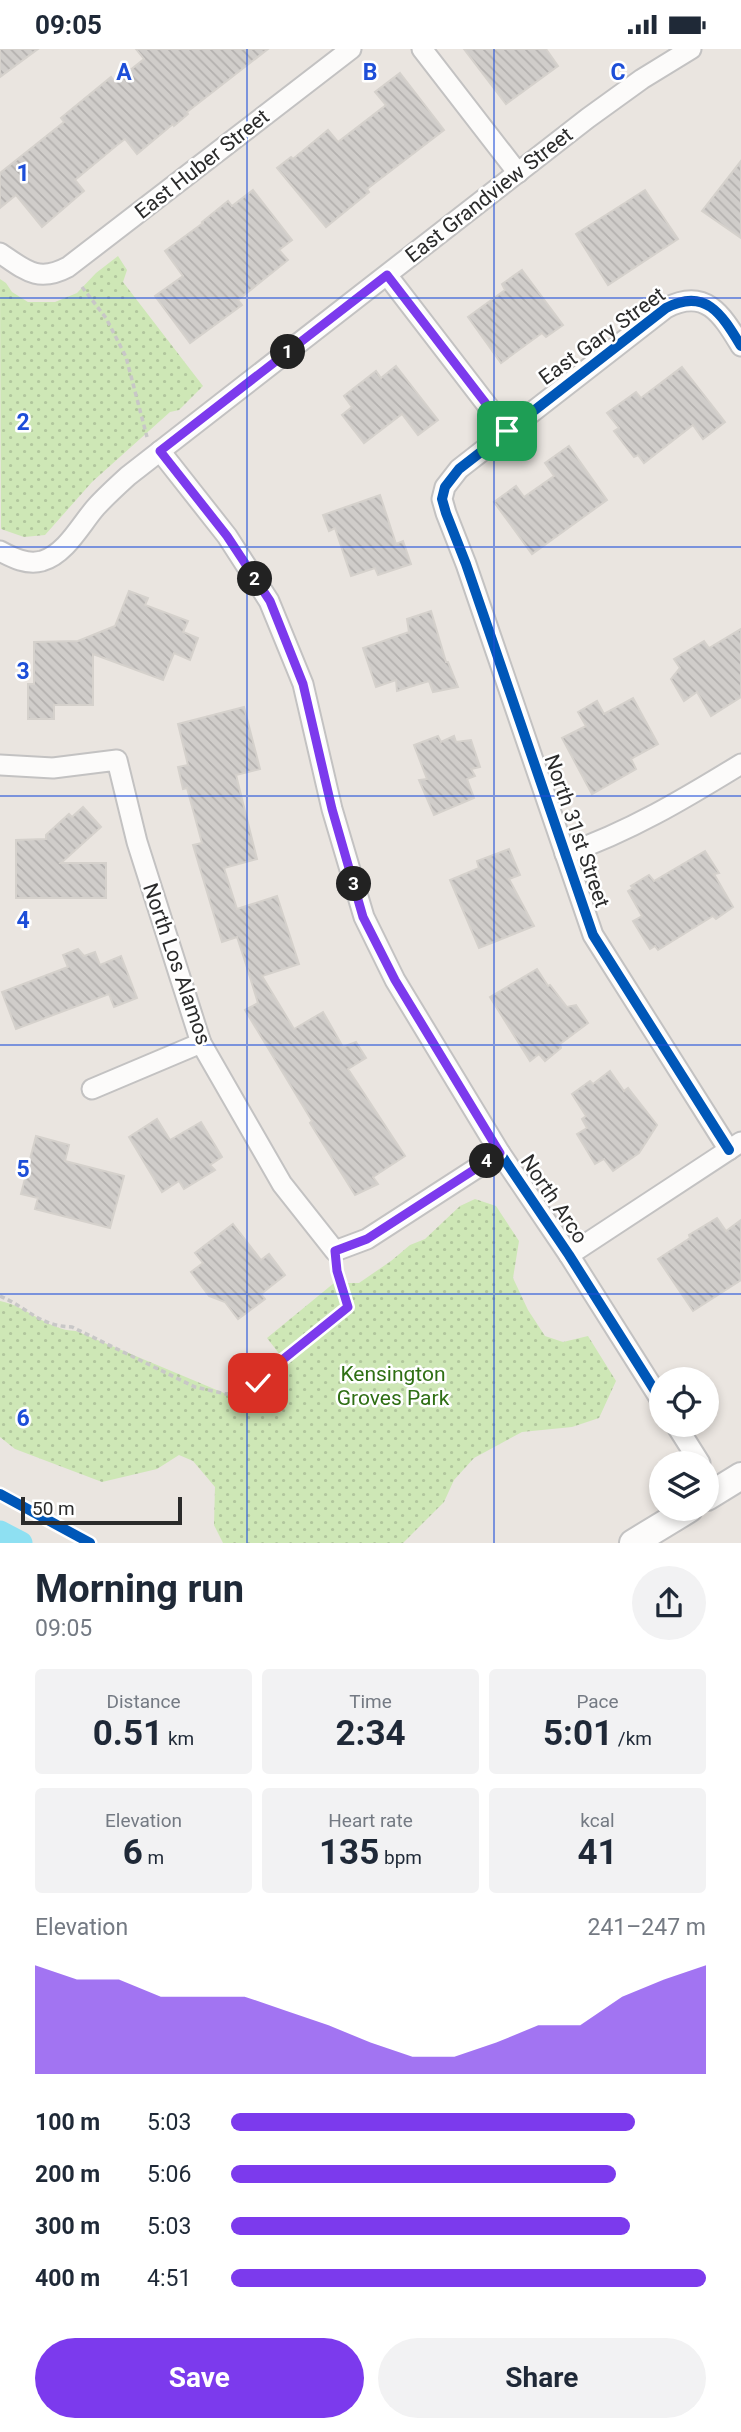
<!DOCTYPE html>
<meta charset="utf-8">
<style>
body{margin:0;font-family:Roboto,sans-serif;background:#f2f2f3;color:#1f2937;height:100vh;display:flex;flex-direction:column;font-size:26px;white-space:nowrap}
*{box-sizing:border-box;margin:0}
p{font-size:23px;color:#747a83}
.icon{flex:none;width:38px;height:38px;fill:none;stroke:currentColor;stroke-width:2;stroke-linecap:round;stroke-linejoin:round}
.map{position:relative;height:1494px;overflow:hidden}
.panel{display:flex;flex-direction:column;background:#fff;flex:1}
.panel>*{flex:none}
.buttons{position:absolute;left:649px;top:1318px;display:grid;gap:14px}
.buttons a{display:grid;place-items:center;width:70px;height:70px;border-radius:50%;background:#fff;box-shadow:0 4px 10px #0003;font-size:35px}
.scale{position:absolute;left:21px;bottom:18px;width:161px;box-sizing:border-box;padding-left:7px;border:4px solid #2b2b2b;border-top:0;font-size:19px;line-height:24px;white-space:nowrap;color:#2b2b2b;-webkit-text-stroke:5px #fff;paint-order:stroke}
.pin{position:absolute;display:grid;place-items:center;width:60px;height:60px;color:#fff;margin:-30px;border-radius:14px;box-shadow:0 4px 10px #0006}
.km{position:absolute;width:35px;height:35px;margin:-18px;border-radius:50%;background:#222;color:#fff;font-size:19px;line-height:35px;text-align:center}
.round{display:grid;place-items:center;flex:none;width:74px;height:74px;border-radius:37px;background:#f2f2f3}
.head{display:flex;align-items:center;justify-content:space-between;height:119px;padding:0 35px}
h1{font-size:38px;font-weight:700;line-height:52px}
.stats{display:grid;grid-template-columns:repeat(3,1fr);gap:10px;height:119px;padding:7px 35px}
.stats div{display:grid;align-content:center;border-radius:7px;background:#f2f2f3;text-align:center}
.stats b{font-size:35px;font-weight:700}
.stats small{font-size:19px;font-weight:400}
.stats p{font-size:19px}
.chart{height:196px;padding:14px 35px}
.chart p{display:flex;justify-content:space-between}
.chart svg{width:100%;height:126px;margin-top:7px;fill:#7c3aed;opacity:.7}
.primary-button{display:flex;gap:14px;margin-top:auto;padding:14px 35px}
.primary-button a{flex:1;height:80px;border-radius:42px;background:#7c3aed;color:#fff;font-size:28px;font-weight:700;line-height:80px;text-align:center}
.primary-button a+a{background:#f2f2f3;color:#1f2937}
ul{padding:0 35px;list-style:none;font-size:23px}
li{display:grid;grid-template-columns:112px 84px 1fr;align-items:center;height:52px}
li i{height:18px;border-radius:9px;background:#7c3aed}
.status{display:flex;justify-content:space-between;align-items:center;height:49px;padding:0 35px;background:#fff;direction:ltr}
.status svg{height:19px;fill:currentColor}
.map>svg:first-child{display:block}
.grass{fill:url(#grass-dots)}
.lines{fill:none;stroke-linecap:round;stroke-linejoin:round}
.canal{stroke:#8ee0f2;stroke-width:23}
.building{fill:url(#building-back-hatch);stroke:#d5d1cc;stroke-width:2}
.street-casing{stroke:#c3c2c2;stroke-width:23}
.secondary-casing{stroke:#c3c2c2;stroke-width:30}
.path{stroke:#c8c7c7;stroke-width:3.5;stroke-dasharray:5 3.5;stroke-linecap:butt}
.street{stroke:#fcfbfa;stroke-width:19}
.secondary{stroke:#fcfbfa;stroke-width:26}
.cycleway-casing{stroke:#fff;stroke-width:15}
.cycleway{stroke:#0057b8;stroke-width:10}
.route-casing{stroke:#fff;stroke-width:14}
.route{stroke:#7c3aed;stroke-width:9}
.grid{fill:none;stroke:#1d4ed8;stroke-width:2;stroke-opacity:0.55}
.labels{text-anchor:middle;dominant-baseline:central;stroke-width:5;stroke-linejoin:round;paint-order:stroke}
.street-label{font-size:21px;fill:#2b2b2b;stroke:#fff}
.park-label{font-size:21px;fill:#2f6f14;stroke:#fff}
.grid-label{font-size:23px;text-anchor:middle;font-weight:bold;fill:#1d4ed8;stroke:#fff;stroke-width:5;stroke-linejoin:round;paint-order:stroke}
</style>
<div class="status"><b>09:05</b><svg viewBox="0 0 49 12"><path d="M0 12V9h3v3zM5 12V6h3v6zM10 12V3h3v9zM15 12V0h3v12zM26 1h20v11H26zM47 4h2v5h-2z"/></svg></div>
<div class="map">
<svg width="741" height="1494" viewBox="0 0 741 1494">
<defs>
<pattern id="grass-dots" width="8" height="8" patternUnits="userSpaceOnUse" patternTransform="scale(1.75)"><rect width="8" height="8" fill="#cee7b6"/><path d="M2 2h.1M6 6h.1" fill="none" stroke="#b1c69d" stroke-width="1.8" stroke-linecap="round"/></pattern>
<pattern id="building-back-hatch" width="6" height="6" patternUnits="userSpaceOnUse" patternTransform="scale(1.75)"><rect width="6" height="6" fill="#d0cdca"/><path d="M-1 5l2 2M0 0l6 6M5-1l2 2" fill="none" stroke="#b3b0ae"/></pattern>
</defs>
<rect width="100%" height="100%" fill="#eae5e0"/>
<g class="grass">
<polygon points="118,207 127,221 123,233 203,337 179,361 170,363 92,433 45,486 24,488 1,480 0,230 6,234 12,243 28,253 55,253 77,244 96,224"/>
<path d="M475 1150 496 1157 519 1192 513 1229 528 1261 545 1287 563 1293 588 1287 616 1332 599 1369 572 1378 522 1383 474 1409 454 1431 444 1453 403 1494H223L214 1476 215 1438 193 1412 179 1406 157 1420 102 1433 15 1400 0 1388V1252C28 1257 46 1281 76 1282L231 1347 241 1346 288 1316 267 1289 334 1234H359L391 1212 410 1196 425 1190 460 1157Z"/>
</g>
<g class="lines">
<polyline class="canal" points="0,1483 21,1494"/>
</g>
<g class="building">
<polygon points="0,0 38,0 0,28"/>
<polygon points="136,0 268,0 187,63 188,65 174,77 173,75 137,105 125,90 116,97 75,131 84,142 42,178 16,146 0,159 0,124 64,73 61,69 111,28 115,33 144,10"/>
<polygon points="464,0 546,0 558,17 506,55"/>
<polygon points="400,24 444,81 367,140 369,143 326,178 277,119 291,108 293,110 328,81 338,93 386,56 375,43"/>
<polygon points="741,112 741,189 702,162"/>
<polygon points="253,141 292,191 279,201 288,211 238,251 242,256 190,294 155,247 183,227 165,202 203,174 202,173 228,152 232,157"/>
<polygon points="645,141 678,190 608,236 576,185"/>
<polygon points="522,221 563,276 546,288 542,284 501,314 468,268 505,241 502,235"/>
<polygon points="396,317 438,371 418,386 402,365 364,394 342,366 352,358 344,347 376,322 381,329"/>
<polygon points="682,318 725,373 703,390 693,376 644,414 638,406 634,408 614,382 619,379 607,364 636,343 641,349"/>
<polygon points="569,397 607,451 532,505 494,453 516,437 524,448 554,427 545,414"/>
<polygon points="380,446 396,495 403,492 411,515 378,526 375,519 351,527 335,479 329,482 323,466"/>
<polygon points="129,542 148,549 145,556 188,572 183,583 198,589 190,611 174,604 163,631 93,605 93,656 54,656 54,670 28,670 28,635 34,635 34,593 78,592 115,577"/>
<polygon points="431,562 446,613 448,613 458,638 433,643 429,632 397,642 396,631 376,638 363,599 409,583 407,570"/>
<polygon points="741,580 741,648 711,667 697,643 684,652 671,630 680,619 674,610 704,592 709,599"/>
<polygon points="633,649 658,695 631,710 636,720 592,745 562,689 586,677 578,663 597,652 604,665"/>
<polygon points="244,658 260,720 236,726 257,810 224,819 237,860 277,847 299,915 262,927 294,980 323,963 343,998 356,993 366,1009 348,1020 405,1107 373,1128 378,1135 355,1146 310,1074 312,1072 245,961 258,954 244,909 237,888 222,893 193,796 202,794 187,739 183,740 178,718 188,716 178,675"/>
<polygon points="438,687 441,693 454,687 456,693 471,691 480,718 471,720 475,727 467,730 474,749 434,766 419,731 427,730 414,696"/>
<polygon points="83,758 101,778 61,814 106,814 106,849 16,849 16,791 46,790 46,786 69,765 72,768"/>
<polygon points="509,800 520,826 509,830 534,877 479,899 450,831 479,819 477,812"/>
<polygon points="705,802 719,824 714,825 733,858 716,870 713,867 658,901 655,897 650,900 633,872 642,867 628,842 633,839 631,837 649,826 654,832"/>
<polygon points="78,900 84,907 95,903 100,916 121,907 137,949 114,958 109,945 16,980 2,943 68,918 63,906"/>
<polygon points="537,920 548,937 550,936 567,958 576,956 588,974 560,995 561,999 545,1012 539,1005 530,1012 490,948"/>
<polygon points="610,1022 624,1042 628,1039 657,1076 639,1104 613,1122 604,1110 595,1115 577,1085 587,1079 582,1070 586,1067 572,1045 590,1032 593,1035"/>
<polygon points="157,1070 170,1091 201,1073 222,1108 210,1116 215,1121 184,1140 179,1132 162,1143 129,1088"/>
<polygon points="36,1087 69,1096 65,1112 124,1127 110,1179 35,1160 38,1149 21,1145"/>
<polygon points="717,1169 726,1182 741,1171 741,1231 693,1262 658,1210 690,1189 689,1186"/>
<polygon points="233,1175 261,1211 269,1205 285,1226 261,1245 265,1250 238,1270 225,1253 209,1247 191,1223 203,1214 195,1204"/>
</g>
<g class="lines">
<defs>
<g id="street">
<polyline points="422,0 518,124"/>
<path d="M0 204C25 221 38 234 68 218L351 0"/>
<polyline points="387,226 507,382"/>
<polyline points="160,402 227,487 269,552 303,635 332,760 364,868 395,931 500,1104 569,1206 662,1353"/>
<path d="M0 502C13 509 27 516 42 512 66 505 81 475 96 458 106 447 117 437 128 427L588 69 642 30 691 0"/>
<polyline points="0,716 53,719 117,711 137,793 201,994 282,1135 335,1202 367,1190 500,1104"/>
<path d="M565 805C629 783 684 750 741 715"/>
<polyline points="92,1040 201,994"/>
<path d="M729 1101 593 886 466 515 446 464 442 450 445 438 459 420 666 259C706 238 722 266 741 297"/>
<polyline points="569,1206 741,1093"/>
<polyline points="676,1376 700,1414"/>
</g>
<g id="secondary">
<polyline points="707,1448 741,1427"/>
<polyline points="633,1494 689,1460"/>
</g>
</defs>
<use href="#street" class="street-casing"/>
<use href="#secondary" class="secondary-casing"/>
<g class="path">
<polyline points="82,238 106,269 126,308 147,388"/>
<path d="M0 1247C28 1259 39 1277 72 1278L195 1338 226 1345 242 1342 258 1334 281 1312 348 1258 337 1222"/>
</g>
<use href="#street" class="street"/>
<use href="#secondary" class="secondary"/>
<defs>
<g id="cycleway">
<polyline points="160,402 227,487 269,552 303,635 332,760 364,868 395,931 500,1104 569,1206 662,1353"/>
<path d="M729 1101 593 886 466 515 446 464 442 450 445 438 459 420 666 259C706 238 722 266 741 297"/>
<polyline points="0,1445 90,1494"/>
</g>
</defs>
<use href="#cycleway" class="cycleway-casing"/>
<use href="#cycleway" class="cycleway"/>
</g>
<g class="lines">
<defs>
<polyline id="route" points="258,1334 281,1312 348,1258 337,1222 335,1202 367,1190 500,1104 395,931 363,868 332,760 303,635 270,552 227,487 160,402 387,226 507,382"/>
</defs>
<use href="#route" class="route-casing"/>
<use href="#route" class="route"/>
</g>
<path class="grid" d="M247 0V1494M494 0V1494M0 249H741M0 498H741M0 747H741M0 996H741M0 1245H741"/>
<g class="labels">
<g class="street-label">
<text transform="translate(202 115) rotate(-38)">East Huber Street</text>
<text transform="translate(489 146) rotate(-38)">East Grandview Street</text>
<text transform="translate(602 287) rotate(-36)">East Gary Street</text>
<text transform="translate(577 782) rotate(71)">North 31st Street</text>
<text transform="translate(177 915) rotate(71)">North Los Alamos</text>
<text transform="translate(554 1150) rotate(56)">North Arco</text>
</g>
<g class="park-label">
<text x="393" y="1325">Kensington<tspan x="393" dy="24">Groves Park</tspan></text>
</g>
</g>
<g class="grid-label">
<text x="124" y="31">A</text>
<text x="370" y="31">B</text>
<text x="618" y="31">C</text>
<text x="23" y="132">1</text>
<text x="23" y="381">2</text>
<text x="23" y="630">3</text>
<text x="23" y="879">4</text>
<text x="23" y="1128">5</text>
<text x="23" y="1377">6</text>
</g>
</svg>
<div class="buttons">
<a><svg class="icon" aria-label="locate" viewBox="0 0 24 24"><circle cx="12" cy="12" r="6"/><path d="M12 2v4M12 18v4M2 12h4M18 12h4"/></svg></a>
<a><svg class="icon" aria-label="layers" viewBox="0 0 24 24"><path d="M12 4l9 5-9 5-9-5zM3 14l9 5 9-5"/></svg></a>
</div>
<div class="scale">50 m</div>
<div class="pin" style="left:507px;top:382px;background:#1e9e55"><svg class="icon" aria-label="arrive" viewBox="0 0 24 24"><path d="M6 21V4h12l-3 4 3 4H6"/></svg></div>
<div class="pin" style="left:258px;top:1334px;background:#d93025"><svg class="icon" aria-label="check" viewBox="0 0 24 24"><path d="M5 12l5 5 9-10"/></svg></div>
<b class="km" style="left:288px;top:303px">1</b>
<b class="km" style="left:255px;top:530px">2</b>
<b class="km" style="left:354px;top:835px">3</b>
<b class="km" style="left:487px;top:1112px">4</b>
</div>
<section class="panel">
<div class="head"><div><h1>Morning run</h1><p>09:05</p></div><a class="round"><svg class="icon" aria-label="share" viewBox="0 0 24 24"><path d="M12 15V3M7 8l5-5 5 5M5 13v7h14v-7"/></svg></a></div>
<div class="stats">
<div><p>Distance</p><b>0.51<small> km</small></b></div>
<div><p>Time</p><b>2:34</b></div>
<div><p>Pace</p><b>5:01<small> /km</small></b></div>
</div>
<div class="stats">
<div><p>Elevation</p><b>6<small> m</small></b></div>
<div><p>Heart rate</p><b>135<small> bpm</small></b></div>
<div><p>kcal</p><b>41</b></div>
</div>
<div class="chart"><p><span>Elevation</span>241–247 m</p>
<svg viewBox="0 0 160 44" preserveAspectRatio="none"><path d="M0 44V6L10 11L20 11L30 17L40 17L50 17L60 22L70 27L80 33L90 38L100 38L110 33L120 27L130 27L140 17L150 11L160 6V44z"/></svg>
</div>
<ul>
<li><b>100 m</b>5:03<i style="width:85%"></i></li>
<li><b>200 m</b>5:06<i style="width:81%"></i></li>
<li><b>300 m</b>5:03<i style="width:84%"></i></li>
<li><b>400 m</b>4:51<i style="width:100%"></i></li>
</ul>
<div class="primary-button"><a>Save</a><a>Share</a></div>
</section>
